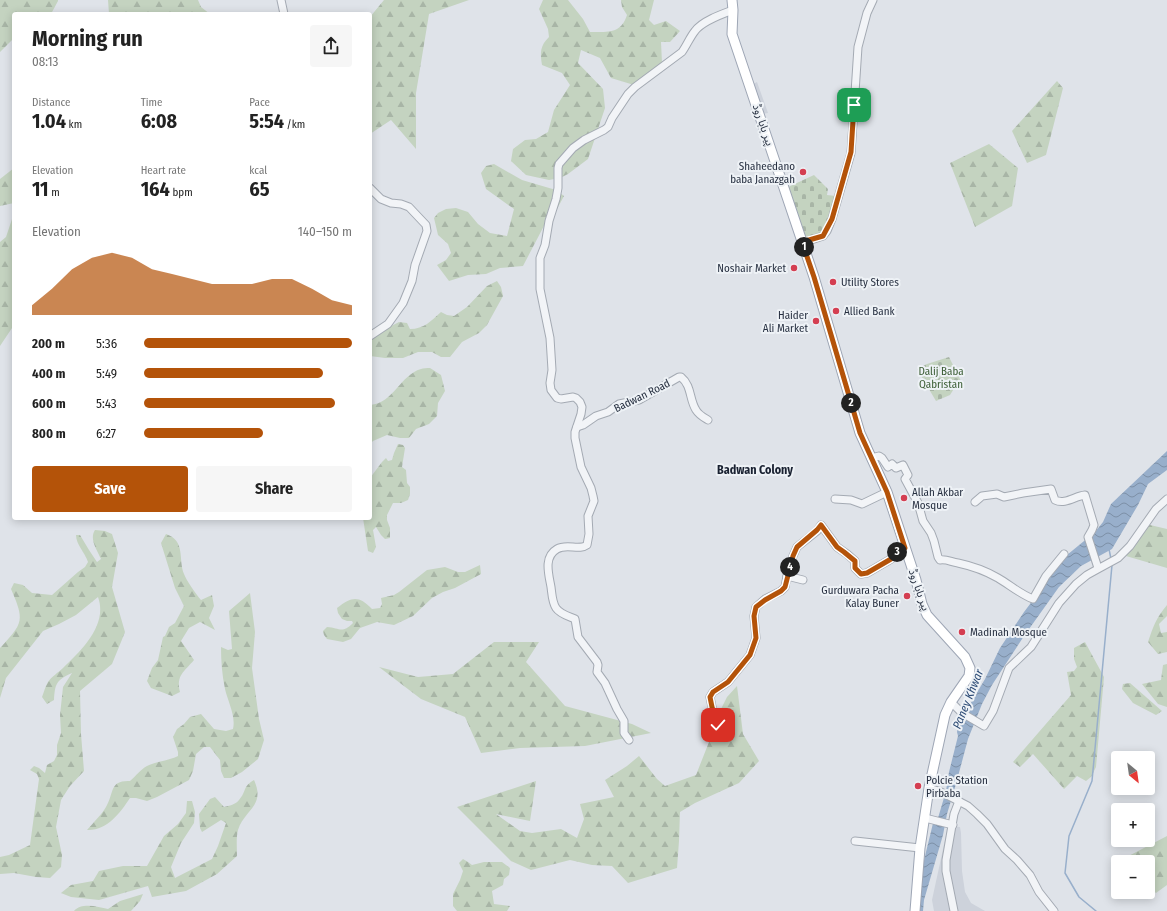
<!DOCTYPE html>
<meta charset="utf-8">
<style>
body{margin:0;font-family:"Fira Sans Condensed","Noto Sans Arabic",sans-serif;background:#f6f6f6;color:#222;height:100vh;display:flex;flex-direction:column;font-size:15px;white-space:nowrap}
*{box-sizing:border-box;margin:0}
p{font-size:13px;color:#767676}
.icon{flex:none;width:22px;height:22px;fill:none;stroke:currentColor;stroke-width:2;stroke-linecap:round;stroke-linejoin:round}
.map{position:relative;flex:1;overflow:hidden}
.details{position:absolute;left:12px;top:12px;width:360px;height:508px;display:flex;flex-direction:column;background:#fff;border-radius:4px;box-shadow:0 2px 10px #0003}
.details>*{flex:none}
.needle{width:26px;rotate:151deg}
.fabs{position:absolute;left:1111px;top:751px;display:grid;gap:8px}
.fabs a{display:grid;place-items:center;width:44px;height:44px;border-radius:4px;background:#fff;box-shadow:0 2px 10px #0003;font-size:20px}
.pin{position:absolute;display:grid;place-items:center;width:34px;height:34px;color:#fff;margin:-17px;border-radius:8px;box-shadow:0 2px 6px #0006}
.km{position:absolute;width:20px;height:20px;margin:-10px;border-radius:50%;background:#222;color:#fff;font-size:11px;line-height:20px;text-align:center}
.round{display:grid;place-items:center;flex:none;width:42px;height:42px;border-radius:4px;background:#f6f6f6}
.headline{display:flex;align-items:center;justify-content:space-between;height:68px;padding:0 20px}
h1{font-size:22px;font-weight:700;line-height:30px}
.metrics{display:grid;grid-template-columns:repeat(3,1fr);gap:6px;height:68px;padding:4px 20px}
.metrics div{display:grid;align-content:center}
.metrics b{font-size:20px;font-weight:700}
.metrics small{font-size:11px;font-weight:400}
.metrics p{font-size:11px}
.chart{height:112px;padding:8px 20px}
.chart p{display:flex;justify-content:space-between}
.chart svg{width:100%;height:72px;margin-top:4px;fill:#b45309;opacity:.7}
.primary-button{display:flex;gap:8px;margin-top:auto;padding:8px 20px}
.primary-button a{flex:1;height:46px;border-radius:4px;background:#b45309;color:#fff;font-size:16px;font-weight:700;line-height:46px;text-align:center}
.primary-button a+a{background:#f6f6f6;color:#222}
ul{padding:0 20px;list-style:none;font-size:13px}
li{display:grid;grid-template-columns:64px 48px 1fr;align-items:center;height:30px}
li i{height:10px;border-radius:5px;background:#b45309}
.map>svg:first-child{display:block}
.built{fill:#cdd2db}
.forest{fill:url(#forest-firs)}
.cemetery{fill:url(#cemetery-stones)}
.water{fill:url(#water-waves)}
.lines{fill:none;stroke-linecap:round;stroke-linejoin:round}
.stream{stroke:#98afcb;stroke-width:1.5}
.minor-casing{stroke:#a4aab3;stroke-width:9}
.major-casing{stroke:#9ea6b5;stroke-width:11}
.minor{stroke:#f2f4f7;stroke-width:7}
.major{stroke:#fff;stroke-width:9}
.route-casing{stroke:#fff;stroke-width:8}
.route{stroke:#b45309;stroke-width:5}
.poi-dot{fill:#d43e51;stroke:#eef2f6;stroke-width:1.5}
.labels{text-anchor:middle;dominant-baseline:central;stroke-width:4;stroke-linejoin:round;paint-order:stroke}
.street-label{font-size:11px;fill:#273041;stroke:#eef2f6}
.poi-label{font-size:11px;fill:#273041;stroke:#eef2f6;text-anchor:start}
.park-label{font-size:11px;fill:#3b5d34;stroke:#eef2f6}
.neighbourhood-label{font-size:12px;font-weight:bold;fill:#192131;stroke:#eef2f6}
.water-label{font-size:12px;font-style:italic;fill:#2f4d77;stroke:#eef2f6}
</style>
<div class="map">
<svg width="1167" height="911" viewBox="0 0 1167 911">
<defs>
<pattern id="forest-firs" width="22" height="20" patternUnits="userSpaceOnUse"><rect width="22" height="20" fill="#c4d3c0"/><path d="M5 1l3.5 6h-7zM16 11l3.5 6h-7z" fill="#a8b5a6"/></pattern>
<pattern id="cemetery-stones" width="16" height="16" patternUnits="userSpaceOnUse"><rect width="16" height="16" fill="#c4d3c0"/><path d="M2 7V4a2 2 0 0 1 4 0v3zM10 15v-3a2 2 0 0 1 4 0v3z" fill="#a8b5a6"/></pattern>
<pattern id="water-waves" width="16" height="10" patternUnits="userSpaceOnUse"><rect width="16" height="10" fill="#98afcb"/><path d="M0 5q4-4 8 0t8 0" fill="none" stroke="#7c8fa6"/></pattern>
</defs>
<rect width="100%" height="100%" fill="#dfe3e9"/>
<g class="built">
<polygon points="757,82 768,113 762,114 753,84"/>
<polygon points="948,826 960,827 961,833 962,871 965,892 971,903 985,911 934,911 932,900"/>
</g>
<g class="forest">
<polygon points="0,0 58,0 58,1 51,14 14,14 14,38 0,52"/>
<polygon points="108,0 198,0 201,7 210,14 109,14"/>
<polygon points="384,0 469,0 429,14 416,93 416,149 391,120 370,134 370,138 370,17"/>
<path d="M543 0H568L583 19 590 32C608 32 621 34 627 15L622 7 621 0H654L649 20 654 25 666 21 680 31 670 42H661L662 63 634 85 611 78 600 58 581 50 578 63 603 89 605 108 588 159 568 174 560 178 549 180 526 175 511 161 513 149 525 140 536 139 548 132 554 110 570 85 562 73 542 65C540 52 540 46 549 37L548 29 539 9Z"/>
<polygon points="1057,81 1063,88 1046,155 1027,163 1012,131"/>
<polygon points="989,144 1018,168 1012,206 975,227 950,163"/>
<polygon points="494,164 522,180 556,190 564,196 557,209 546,222 523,266 500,268 486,274 468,275 449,281 437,265 446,260 451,253 448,244 438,235 434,218 438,213 446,209 456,208 468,212 478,224 490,233 507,236 514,209 486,189 481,173 486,166"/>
<polygon points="14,168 14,203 0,206 0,179"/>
<polygon points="14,213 14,325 0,346 0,242 6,237"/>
<path d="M497 281 501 287 503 296 487 325 479 333 462 342 450 357H441L432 352H418L403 358H385L370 356V339L374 335 399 322 407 323 410 329C424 329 431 321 441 312L447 315 454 316 467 307 487 286Z"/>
<path d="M430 368 441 375 445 391 438 403 437 416 429 424 416 429 409 438H400L387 435 373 441 370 444V405C394 403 400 375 421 369 423 368 427 368 430 368Z"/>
<polygon points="398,444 403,445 405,448 402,467 406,470 407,483 410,487 410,494 408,500 401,503 393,503 387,515 387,520 390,528 390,538 385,539 381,535 376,527 373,530 376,547 373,553 368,551 363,518 370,518 370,478 382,462 386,458 388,461 392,460 394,453"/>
<polygon points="1146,524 1167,529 1167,568 1126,556"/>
<path d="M95 530 105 531 112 534 118 553 112 587 125 632 121 642 112 664 80 691 81 734 84 771 70 786 61 800 56 827 62 855 61 867 50 878 36 877 14 873 0 874V857L9 855 30 845 39 779 37 774 30 770 34 766 39 768 45 773 47 765 54 761 57 755V745L61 733 60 715 63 687 72 673C56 680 55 684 54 700L47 704 42 697C44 692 45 687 48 682 51 677 59 672 63 668 82 650 108 625 98 597L76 615 59 624 43 631 6 678 0 698V648C23 623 25 621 11 589L14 583 23 585 32 593 52 595 78 572 85 567 88 562C85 552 76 545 76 535H80L89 550 97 562 101 559C97 550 89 539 95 530Z"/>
<path d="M166 534C186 541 178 559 184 574 186 580 196 594 201 600L212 595 214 606 209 618 215 630 200 622 189 628 181 641 194 660C184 672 176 675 180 692L172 696 151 688 147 681 152 668 158 660 163 637 165 636 169 627 175 623 184 606 175 588 161 543Z"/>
<path d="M480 565 481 574 455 588 443 592 432 598 413 616 394 625 377 622 360 628 351 639 343 642 327 639 324 635 323 631 327 627C340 628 342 634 353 623L352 621H347L342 619 338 613 337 608C352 597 358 595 372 609L380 608 382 604 381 598 394 595 399 592 427 570 445 567 458 572H465Z"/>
<path d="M250 593 255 632 252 668 259 719 264 740 258 759 242 772 231 778H224L221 771 220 760 210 747H204L196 754 193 771 189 780 157 797 147 801 136 798H130C120 813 107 831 87 830 93 823 104 812 107 805 114 792 110 780 130 781 136 776 141 769 147 766 157 761 168 761 178 756V752L173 737 177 729 184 724 190 717 201 714 214 729 226 731 233 729C236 716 228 702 225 689 222 675 221 661 221 647L228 650 232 649 229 611Z"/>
<path d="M1167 605V616L1159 624 1161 633 1167 632V652L1158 654 1148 642C1153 627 1156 618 1167 605Z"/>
<polygon points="494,642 539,642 526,662 565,706 632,724 651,733 585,746 520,748 481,753 465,717 421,699 379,667 418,677 453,674"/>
<polygon points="1085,642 1104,677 1096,767 1091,777 1086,781 1077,776 1064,789 1033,754 1020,767 1013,762 1071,695 1067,672 1074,671 1077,667 1074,659 1074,648"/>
<polygon points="1167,664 1167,707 1158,704 1142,684 1161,680 1163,665"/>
<polygon points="1130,683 1162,711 1156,715 1133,703 1122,689 1123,684"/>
<polygon points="737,686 743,734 759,761 739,783 695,803 680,812 679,841 677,868 628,883 612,866 592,865 570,860 531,870 511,861 457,807 536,781 530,821 496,814 520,831 532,833 561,829 577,838 584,819 580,804 614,797 605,780 627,766 639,756 657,779 665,786 696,775 709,742 716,719 727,697"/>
<path d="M254 780C266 806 244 810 238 830 236 837 237 848 237 856L217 874 186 891 152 897 148 886 99 900 71 897 61 893 71 885 93 881 99 871 123 866H147L164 836 178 824 186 813 187 801H192L195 812 194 823 181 843 171 867 175 878 212 859 218 846 226 823 221 820 202 832 200 828 199 814 210 799 215 797 224 807C229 806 236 804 239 800 247 791 242 787 254 780Z"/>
<polygon points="1167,836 1167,885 1156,893 1148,886 1148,862 1118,863 1117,862"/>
<polygon points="463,859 468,862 472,865 484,862 502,862 510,868 509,875 504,879 503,885 492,891 494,904 510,906 507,911 457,911 453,906 453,894 460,880 463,871 459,863"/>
<path d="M143 894 140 901 131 911H74C82 902 98 907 108 909L120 901Z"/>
</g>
<g class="cemetery">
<polygon points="814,175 828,189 827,195 836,196 827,231 802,243 784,189"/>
<polygon points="949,357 961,381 960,384 955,387 950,395 936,401 917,369 927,364"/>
</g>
<path class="water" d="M1167 451V470L1148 484 1138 505 1112 549 1081 566 1059 587 1024 636 992 685 982 704 968 739 956 784 947 814 943 835 924 900 923 911H916C918 880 927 849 934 819L938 818 946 791 949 772 958 736 957 732 958 727 961 722 969 706 985 679 1000 648 1024 612 1067 555 1095 532 1103 522 1111 504Z"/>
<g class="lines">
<g class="stream">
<polyline points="1109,549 1111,559"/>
<polyline points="1096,911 1079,897 1065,873 1069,836 1092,781 1112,565"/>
</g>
<defs>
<g id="minor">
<polyline points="281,0 284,14"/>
<polyline points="370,188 381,199 391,203 401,204 409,207 426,225 427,231 415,265 412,281 403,303 388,324 370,336"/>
<polyline points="802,243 823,236 827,231 832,219 851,153 858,47 867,13 873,0"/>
<path d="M577 427 583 425 596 416 608 412 619 404 639 400 679 377H681C692 386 689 399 696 410 699 415 703 417 708 420"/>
<path d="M871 458 879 456 882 458 888 467 892 464 896 468 903 465 908 475 905 479 918 503 923 521 931 533 934 541 938 557 940 560C947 559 951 562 958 563 972 566 986 571 998 578 1010 585 1020 594 1033 599L1046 576 1064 554"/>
<polyline points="835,499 851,500 862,504 887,492"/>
<path d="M975 502 982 496 997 494 1004 497 1023 493 1051 489 1055 500C1065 505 1075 496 1085 495L1094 525 1092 530 1088 537 1098 568"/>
<polyline points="787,576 803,580"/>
<polyline points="951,702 962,713 984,726 993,711 1009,668 1031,647 1059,603 1076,584 1087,575 1096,570 1118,558 1130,546 1156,509 1167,499"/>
<polyline points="718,725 712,707 710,697 713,692 728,682 750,655 756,638 754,616 756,607 765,599 781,591 785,587 787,576 793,556 797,547 817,531 821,525 837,547 847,554 855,561 855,568 861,574 867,573 891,559 897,552 905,548"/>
<path d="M629 740 624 733V721L617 709 605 683 597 672 598 665 597 662 578 637 575 619C568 616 560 614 556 608 552 602 552 594 551 587 549 575 543 557 557 549 567 543 579 551 587 545L589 534 588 516 594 501 593 496 591 488 581 467 575 438V432L581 414 582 407 580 402 576 398 573 397 561 399 557 398 551 390 550 383 552 370 550 338 540 289V258L545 245 549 221 556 199 558 188V168L559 164 573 148 584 140 604 130 608 127 612 118 628 94 635 87 682 52C687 45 690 37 695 31 702 21 722 14 733 10"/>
<polyline points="929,788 941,792 968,806 977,814 987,824 1005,849 1017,860 1030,875 1039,892 1054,911"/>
<polyline points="925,818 953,825"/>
<polyline points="855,841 920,848"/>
<polyline points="954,911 946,871 946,860 954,814 959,801"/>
</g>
<polyline id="major" points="732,0 733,10 732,34 814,277 860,433 887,492 916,580 922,604 927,615 965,657 970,668 969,676 951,702 945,715 929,788 920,848 915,911"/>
</defs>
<use href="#minor" class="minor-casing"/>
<use href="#major" class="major-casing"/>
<use href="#minor" class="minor"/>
<use href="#major" class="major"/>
</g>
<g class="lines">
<defs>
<polyline id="route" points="718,725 712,707 710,697 713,692 728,682 750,655 756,638 754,616 756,607 765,600 781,591 785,587 793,556 797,547 817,530 821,525 837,547 844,552 855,561 855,568 861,574 867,573 891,559 895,554 905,548 887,492 860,433 814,277 802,242 823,236 832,219 851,152 854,105"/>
</defs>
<use href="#route" class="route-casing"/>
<use href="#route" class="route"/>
</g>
<g class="poi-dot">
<circle cx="803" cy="172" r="4"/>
<circle cx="794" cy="268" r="4"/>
<circle cx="833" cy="282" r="4"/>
<circle cx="836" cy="311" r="4"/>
<circle cx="816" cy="321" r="4"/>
<circle cx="904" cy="498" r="4"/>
<circle cx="907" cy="596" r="4"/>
<circle cx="962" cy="632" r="4"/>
<circle cx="918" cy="786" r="4"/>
</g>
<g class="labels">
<g class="street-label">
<text transform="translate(763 125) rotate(71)">پیر بابا روڈ</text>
<text transform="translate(642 396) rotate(-26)">Badwan Road</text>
<text transform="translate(919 590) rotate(71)">پیر بابا روڈ</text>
</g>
<g class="poi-label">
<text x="795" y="166" text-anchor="end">Shaheedano<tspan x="795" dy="13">baba Janazgah</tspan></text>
<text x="786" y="268" text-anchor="end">Noshair Market</text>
<text x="841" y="282">Utility Stores</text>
<text x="844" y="311">Allied Bank</text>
<text x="808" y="315" text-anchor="end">Haider<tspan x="808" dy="13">Ali Market</tspan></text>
<text x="912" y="492">Allah Akbar<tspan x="912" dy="13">Mosque</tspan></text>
<text x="899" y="590" text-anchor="end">Gurduwara Pacha<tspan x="899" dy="13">Kalay Buner</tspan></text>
<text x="970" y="632">Madinah Mosque</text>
<text x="926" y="780">Polcie Station<tspan x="926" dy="13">Pirbaba</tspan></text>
</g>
<g class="park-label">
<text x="941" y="371">Dalij Baba<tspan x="941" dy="13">Qabristan</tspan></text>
</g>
<g class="neighbourhood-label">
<text x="755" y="470">Badwan Colony</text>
</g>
<g class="water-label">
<text transform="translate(968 699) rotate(-68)">Paney Khwar</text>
</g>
</g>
</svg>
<div class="fabs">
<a><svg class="needle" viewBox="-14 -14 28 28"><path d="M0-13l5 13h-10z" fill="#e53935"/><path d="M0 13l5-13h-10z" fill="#767676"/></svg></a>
<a>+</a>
<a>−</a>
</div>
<div class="pin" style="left:854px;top:105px;background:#1e9e55"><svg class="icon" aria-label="arrive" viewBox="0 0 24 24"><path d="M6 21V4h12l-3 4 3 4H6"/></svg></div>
<div class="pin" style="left:718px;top:725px;background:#d93025"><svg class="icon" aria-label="check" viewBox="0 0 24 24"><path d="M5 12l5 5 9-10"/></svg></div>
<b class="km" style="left:804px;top:247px">1</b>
<b class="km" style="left:851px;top:403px">2</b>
<b class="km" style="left:897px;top:552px">3</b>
<b class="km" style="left:790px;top:567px">4</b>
<section class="details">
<div class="headline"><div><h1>Morning run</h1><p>08:13</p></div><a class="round"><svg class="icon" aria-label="share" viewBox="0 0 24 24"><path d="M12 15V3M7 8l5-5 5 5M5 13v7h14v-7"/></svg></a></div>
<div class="metrics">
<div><p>Distance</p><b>1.04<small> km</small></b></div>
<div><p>Time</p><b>6:08</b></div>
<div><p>Pace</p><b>5:54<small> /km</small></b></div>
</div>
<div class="metrics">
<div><p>Elevation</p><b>11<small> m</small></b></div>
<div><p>Heart rate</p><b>164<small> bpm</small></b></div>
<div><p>kcal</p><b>65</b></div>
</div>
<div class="chart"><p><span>Elevation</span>140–150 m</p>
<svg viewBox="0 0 160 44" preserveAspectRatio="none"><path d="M0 44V38L10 28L20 16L30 9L40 6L50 9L60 16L70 19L80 22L90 25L100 25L110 25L120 22L130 22L140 28L150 35L160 38V44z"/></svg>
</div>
<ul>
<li><b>200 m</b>5:36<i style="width:100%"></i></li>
<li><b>400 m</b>5:49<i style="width:86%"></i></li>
<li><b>600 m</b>5:43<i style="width:92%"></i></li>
<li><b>800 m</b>6:27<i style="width:57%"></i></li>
</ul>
<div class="primary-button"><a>Save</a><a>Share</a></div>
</section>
</div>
